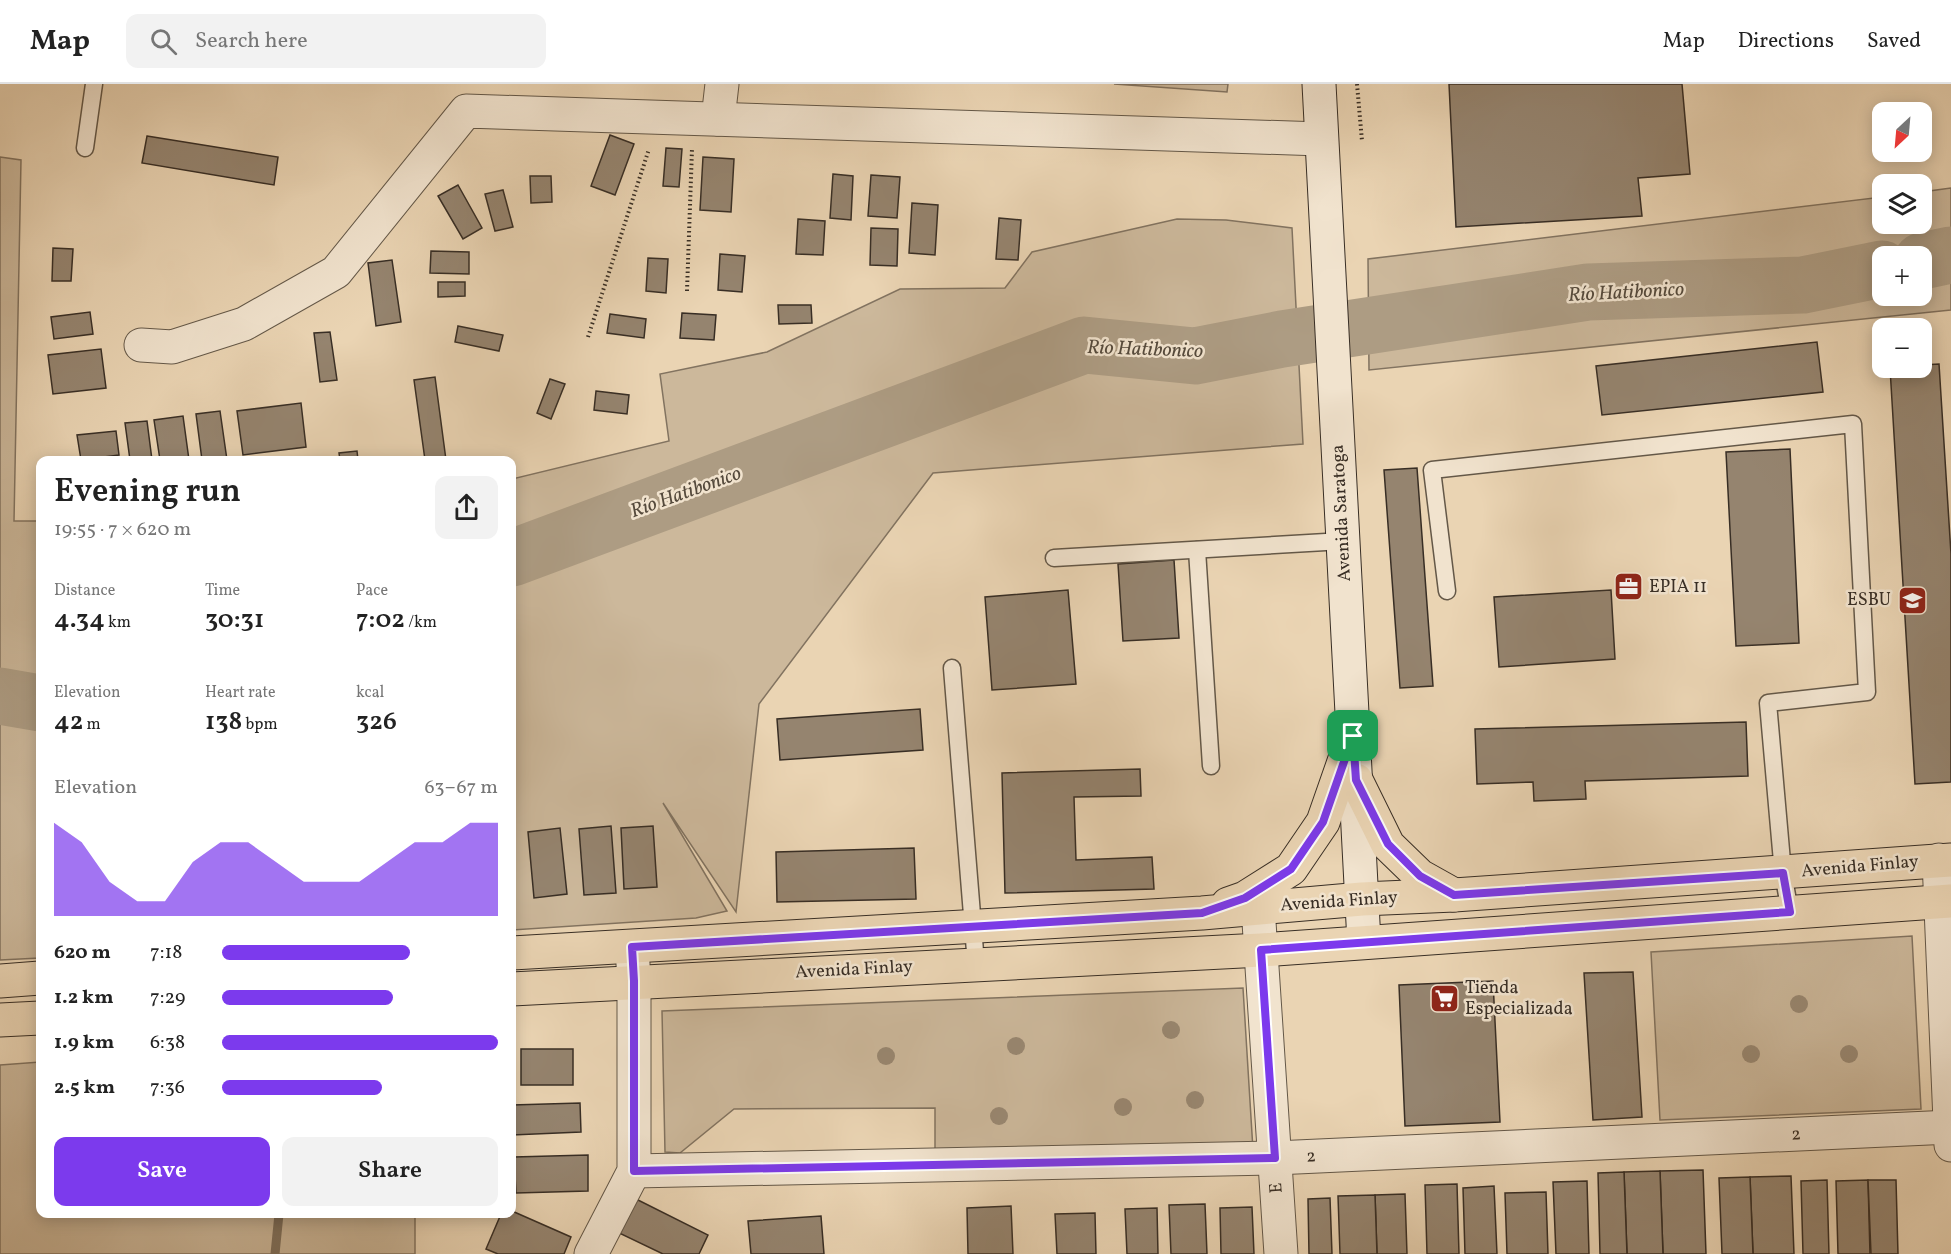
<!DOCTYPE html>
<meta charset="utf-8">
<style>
body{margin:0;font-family:Vollkorn,serif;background:#f2f2f2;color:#222;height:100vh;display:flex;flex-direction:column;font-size:22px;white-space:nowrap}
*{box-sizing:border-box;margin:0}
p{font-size:20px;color:#767676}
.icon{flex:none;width:33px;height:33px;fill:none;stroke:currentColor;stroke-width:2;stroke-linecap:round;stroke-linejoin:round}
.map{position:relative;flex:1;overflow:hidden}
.drawer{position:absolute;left:36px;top:372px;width:480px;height:762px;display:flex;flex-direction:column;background:#fff;border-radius:12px;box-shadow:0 3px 15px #0003}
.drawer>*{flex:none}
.needle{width:39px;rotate:206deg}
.buttons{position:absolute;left:1872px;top:18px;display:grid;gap:12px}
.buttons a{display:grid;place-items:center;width:60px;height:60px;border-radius:12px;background:#fff;box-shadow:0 3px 15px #0003;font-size:30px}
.pin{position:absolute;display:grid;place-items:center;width:51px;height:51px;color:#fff;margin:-26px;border-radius:12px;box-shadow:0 3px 9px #0006}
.round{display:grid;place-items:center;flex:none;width:63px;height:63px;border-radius:12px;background:#f2f2f2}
.summary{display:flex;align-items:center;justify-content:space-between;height:102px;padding:0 18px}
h1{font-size:33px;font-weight:600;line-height:45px}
.metrics{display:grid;grid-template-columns:repeat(3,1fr);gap:9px;height:102px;padding:6px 18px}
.metrics div{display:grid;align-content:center}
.metrics b{font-size:26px;font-weight:600}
.metrics small{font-size:16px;font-weight:400}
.metrics p{font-size:16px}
.chart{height:168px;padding:12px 18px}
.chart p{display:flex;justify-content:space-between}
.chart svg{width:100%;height:108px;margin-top:6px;fill:#7c3aed;opacity:.7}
.primary-button{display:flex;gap:12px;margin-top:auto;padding:12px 18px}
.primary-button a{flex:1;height:69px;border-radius:12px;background:#7c3aed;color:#fff;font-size:24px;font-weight:600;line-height:69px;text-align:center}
.primary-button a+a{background:#f2f2f2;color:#222}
ul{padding:0 18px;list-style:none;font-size:20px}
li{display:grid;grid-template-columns:96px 72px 1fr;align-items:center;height:45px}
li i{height:15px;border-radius:8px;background:#7c3aed}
header{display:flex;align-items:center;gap:36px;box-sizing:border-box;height:84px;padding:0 30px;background:#fff;border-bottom:2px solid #e0e0e0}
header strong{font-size:28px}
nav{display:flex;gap:33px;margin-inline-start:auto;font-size:21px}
.search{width:420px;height:54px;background:#f2f2f2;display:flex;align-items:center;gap:15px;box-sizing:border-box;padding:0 21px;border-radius:12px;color:#767676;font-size:22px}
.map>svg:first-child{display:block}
.green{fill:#ccb89b;stroke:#827360;stroke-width:1.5;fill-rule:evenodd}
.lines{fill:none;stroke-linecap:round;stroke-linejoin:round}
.stream{stroke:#7e705d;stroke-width:9}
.river{stroke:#ad9c83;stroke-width:57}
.building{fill:#95846f;stroke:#382e25;stroke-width:1.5}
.service-casing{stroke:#645848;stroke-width:19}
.minor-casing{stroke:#645848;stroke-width:35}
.tertiary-casing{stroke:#645848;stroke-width:35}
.secondary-casing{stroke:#382e25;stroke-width:35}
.primary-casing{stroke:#382e25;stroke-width:35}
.path{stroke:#382e25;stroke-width:4;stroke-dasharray:1.5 3;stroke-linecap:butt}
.service{stroke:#f1e3ce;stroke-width:16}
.minor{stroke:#f1e3ce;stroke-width:33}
.tertiary{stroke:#f1e3ce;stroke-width:33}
.secondary{stroke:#f1e3ce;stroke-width:33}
.primary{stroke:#ead4b3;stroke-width:33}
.tree{fill:#998872}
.route-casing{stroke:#fff;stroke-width:12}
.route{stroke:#7c3aed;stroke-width:8}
.labels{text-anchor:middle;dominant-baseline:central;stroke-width:5;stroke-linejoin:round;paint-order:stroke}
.street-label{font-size:18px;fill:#382e25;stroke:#f1e3ce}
.poi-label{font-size:18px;fill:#382e25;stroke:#f1e3ce;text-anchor:start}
.water-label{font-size:20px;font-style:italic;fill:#554a3c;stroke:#f1e3ce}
</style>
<header>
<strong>Map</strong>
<div class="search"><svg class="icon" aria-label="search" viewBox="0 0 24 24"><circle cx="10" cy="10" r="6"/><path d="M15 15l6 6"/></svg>Search here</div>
<nav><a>Map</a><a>Directions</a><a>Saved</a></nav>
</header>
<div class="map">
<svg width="1951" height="1170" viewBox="0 0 1951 1170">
<rect width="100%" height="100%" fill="#ead4b3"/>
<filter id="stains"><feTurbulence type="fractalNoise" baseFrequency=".00333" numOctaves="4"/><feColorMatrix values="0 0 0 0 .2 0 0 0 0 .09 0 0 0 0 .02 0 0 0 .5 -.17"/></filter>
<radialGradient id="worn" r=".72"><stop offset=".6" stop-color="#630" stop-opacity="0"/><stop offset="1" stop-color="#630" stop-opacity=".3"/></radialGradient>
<g class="green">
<polygon points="1114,0 1228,0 1227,8"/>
<polygon points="0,73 21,76 14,437 40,437 40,874 0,876"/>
<path d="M1951 104V226L1369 286 1368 175 1882 113V140H1922V108ZM1882 172H1922V212H1882Z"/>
<polygon points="1177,135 1226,136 1292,144 1303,360 933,389 759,620 736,828 663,719 727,827 696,834 512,846 512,395 669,357 660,290 767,268 900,205 1005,204 1032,168"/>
<polygon points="1912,852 1921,1025 1660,1036 1651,868"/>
<polygon points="1243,904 1253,1066 935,1075 935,1024 734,1025 680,1069 665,1068 662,927"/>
<polygon points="40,978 40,1130 415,1130 415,1170 0,1170 0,981"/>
</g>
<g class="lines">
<polyline class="stream" points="275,1170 279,1130"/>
<g class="river">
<polyline points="1922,177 1951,171"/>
<polyline points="512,474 1084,261 1195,272 1282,255 1588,208 1803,201 1882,185"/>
<polyline points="0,612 40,619"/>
</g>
</g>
<g class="building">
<polygon points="1449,0 1682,0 1690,90 1638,94 1642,132 1456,143"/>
<polygon points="610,51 634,60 615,111 591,102"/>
<polygon points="147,52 278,73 274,101 142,79"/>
<polygon points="666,64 682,65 679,103 663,102"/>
<polygon points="703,73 734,75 731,128 700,126"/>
<polygon points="833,90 853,92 851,136 830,134"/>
<polygon points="871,91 900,93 897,134 868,132"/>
<polygon points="530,92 551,92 552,118 531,119"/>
<polygon points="458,101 482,144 463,155 438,112"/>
<polygon points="503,106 513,143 495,147 485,110"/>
<polygon points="912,119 938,121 935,171 909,169"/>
<polygon points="999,134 1021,136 1018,176 996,175"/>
<polygon points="798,135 825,137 823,171 796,170"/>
<polygon points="871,144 898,145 897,182 870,181"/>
<polygon points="53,164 73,165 71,197 52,197"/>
<polygon points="431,167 469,168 469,190 430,189"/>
<polygon points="720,170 745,172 742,208 718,206"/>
<polygon points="648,174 668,175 666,209 646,207"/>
<polygon points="392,176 401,238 376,242 368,179"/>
<polygon points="438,198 465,198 465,212 438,213"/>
<polygon points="778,221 811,221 812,239 779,240"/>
<polygon points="90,228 93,250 54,255 51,233"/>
<polygon points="682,229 716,231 714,256 680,254"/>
<polygon points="610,230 646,235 644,254 607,249"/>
<polygon points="458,242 503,251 499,267 455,258"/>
<polygon points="330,248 337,296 320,298 314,249"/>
<polygon points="1817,258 1823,308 1602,331 1596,282"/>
<polygon points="101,265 106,304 53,310 48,271"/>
<polygon points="1939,280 1951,470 1951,698 1915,700 1890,284 1922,284 1922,281"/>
<polygon points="435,293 446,376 425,376 414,296"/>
<polygon points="550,295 565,300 551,335 537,329"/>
<polygon points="596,307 629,311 627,330 594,326"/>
<polygon points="301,319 306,363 243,371 237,327"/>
<polygon points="220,327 227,376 202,376 196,330"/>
<polygon points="183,332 189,376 160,376 154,336"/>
<polygon points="147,337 152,376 130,376 125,339"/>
<polygon points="116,347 119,371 81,376 77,351"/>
<polygon points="1790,365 1799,559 1736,562 1726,368"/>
<polygon points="357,367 358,376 340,376 339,369"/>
<polygon points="1417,384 1433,602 1400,604 1384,386"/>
<polygon points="1174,476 1179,554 1123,557 1118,480"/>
<polygon points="1068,506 1076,600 992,606 985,513"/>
<polygon points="1611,506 1615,575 1499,583 1494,513"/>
<polygon points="920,625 923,666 780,676 777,635"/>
<polygon points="1746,638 1748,692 1585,697 1586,715 1534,717 1533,698 1477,700 1475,645"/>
<polygon points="1140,685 1141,712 1074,713 1076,776 1152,773 1154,805 1005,809 1002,689"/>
<polygon points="611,742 616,809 584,811 579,745"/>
<polygon points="653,742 657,803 624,805 621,744"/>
<polygon points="560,744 567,810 534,814 528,748"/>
<polygon points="914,764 916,815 777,818 776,768"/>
<polygon points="1633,888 1642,1033 1593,1036 1584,889"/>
<polygon points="1493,897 1500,1038 1405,1042 1399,901"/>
<rect x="521" y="965" width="52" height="36"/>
<polygon points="580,1019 581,1048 512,1051 512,1021"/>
<polygon points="588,1071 588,1107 516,1109 514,1073"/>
<polygon points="1703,1086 1706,1170 1663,1170 1660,1087"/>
<polygon points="1660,1087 1663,1170 1627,1170 1624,1088"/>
<polygon points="1624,1088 1627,1170 1600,1170 1598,1089"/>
<polygon points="1791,1092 1794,1170 1753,1170 1750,1093"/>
<polygon points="1750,1093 1753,1170 1722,1170 1719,1094"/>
<polygon points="1827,1096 1829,1170 1803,1170 1801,1097"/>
<polygon points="1868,1096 1870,1170 1838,1170 1836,1097"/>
<polygon points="1868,1096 1896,1096 1898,1170 1871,1170"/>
<polygon points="1587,1097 1589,1170 1556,1170 1553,1098"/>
<polygon points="1457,1100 1459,1170 1427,1170 1425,1101"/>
<polygon points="1494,1102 1497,1170 1465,1170 1463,1104"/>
<polygon points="1546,1108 1548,1170 1507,1170 1505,1109"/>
<polygon points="1405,1110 1407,1170 1377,1170 1375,1111"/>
<polygon points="1375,1111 1377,1170 1340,1170 1338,1112"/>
<polygon points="634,1114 708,1151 699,1170 663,1170 617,1148"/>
<polygon points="1330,1114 1332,1170 1309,1170 1308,1115"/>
<polygon points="1205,1120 1207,1170 1171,1170 1169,1121"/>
<polygon points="1011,1122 1013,1170 968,1170 967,1124"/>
<polygon points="1252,1123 1254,1170 1221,1170 1220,1124"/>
<polygon points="1157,1124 1158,1170 1127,1170 1125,1125"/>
<polygon points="512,1127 571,1153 564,1170 498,1170 486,1165 501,1130 512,1130"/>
<polygon points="1095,1129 1096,1170 1057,1170 1055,1130"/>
<polygon points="821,1132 824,1170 751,1170 748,1137"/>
</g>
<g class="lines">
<defs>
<g id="service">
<polyline points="85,64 94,0"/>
<polyline points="1197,466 1211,682"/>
<polyline points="1054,474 1343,457"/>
<polyline points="1447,507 1432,386 1853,340 1867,608 1768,619 1783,789 1790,828"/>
<polyline points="952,584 976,880"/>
</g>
<g id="minor">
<polyline points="718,35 722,0"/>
<polyline points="141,261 172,263 244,240 336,188 466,27 1321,55"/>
<polyline points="1939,776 1951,1061"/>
<polyline points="1258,823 1281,1170"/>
<polyline points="634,1087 1275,1074 1951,1043"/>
</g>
<polyline id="tertiary" points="591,1170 634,1087 634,897 632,863"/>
<polyline id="secondary" points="1319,0 1364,858"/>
<g id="primary">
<polyline points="1356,696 1388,761 1420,792 1454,811"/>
<polyline points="1228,820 1245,814 1291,785 1323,738 1353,652"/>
<polyline points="512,869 1202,829 1362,815 1454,811 1951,776"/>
<polyline points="0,897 40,894"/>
<polyline points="512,905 1261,866 1951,817"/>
<polyline points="0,936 40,934"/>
</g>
</defs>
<use href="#service" class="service-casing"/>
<use href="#minor" class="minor-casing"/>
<use href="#tertiary" class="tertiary-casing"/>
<use href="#secondary" class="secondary-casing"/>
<use href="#primary" class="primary-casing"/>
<g class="path">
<polyline points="1357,0 1362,57"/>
<polyline points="687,207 692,65"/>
<polyline points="588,253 649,65"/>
</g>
<use href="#service" class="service"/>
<use href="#minor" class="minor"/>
<use href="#tertiary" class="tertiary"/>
<use href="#secondary" class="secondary"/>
<use href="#primary" class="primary"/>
</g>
<g class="tree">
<circle cx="1799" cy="920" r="9"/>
<circle cx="1171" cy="946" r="9"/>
<circle cx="1016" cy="962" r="9"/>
<circle cx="1751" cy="970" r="9"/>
<circle cx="1849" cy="970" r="9"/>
<circle cx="886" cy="972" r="9"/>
<circle cx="1195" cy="1016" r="9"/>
<circle cx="1123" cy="1023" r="9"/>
<circle cx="999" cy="1032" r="9"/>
</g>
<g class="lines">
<defs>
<polygon id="route" points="1353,652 1356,696 1388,760 1420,792 1454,811 1783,789 1790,828 1261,866 1275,1074 634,1087 634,897 632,863 1202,829 1245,814 1291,785 1323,738"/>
</defs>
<use href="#route" class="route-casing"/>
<use href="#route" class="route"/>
</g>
<defs>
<symbol id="office-square" viewBox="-11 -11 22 22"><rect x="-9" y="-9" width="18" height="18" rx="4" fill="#8f2418" stroke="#f1e3ce"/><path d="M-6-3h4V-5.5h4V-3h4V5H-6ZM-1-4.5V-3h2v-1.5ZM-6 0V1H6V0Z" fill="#fff"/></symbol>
<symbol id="school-square" viewBox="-11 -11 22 22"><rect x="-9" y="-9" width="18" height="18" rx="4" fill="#8f2418" stroke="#f1e3ce"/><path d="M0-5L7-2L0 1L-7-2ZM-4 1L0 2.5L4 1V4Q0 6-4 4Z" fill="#fff"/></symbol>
<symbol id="supermarket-square" viewBox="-11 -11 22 22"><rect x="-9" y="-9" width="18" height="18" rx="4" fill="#8f2418" stroke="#f1e3ce"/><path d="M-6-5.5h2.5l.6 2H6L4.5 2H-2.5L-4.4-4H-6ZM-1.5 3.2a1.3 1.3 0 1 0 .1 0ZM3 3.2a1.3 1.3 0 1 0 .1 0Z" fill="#fff"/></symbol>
</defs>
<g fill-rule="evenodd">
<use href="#office-square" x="1612" y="486" width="33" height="33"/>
<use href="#school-square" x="1896" y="500" width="33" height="33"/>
<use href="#supermarket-square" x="1428" y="898" width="33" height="33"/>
</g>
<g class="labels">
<g class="street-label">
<text transform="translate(1342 429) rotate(-93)">Avenida Saratoga</text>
<text transform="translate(1860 783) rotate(-5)">Avenida Finlay</text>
<text transform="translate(1339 818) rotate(-4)">Avenida Finlay</text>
<text transform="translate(854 886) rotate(-3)">Avenida Finlay</text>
<text transform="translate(1796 1051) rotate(-3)">2</text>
<text transform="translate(1311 1073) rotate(-3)">2</text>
<text transform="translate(1277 1104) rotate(-94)">E</text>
</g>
<g class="poi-label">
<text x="1649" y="503">EPIA 11</text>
<text x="1891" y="516" text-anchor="end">ESBU</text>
<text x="1465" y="904">Tienda<tspan x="1465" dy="21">Especializada</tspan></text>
</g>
<g class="water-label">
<text transform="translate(1626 209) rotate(-3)">Río Hatibonico</text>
<text transform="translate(1145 266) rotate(2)">Río Hatibonico</text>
<text transform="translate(686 409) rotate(-20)">Río Hatibonico</text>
</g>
</g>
<rect width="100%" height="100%" filter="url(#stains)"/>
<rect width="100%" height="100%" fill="url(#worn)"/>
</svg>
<div class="buttons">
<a><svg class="needle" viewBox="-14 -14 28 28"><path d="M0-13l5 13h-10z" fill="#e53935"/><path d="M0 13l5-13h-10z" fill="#767676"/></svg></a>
<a><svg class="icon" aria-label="layers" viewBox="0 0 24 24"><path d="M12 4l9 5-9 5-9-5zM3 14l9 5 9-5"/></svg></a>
<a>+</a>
<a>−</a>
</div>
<div class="pin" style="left:1353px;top:652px;background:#1e9e55"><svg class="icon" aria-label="arrive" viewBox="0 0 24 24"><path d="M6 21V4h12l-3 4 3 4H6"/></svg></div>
<section class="drawer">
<div class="summary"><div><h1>Evening run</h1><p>19:55 · 7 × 620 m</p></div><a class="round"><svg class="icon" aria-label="share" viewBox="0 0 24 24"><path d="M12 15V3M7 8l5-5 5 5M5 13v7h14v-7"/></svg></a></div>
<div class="metrics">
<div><p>Distance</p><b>4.34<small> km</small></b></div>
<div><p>Time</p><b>30:31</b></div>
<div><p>Pace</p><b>7:02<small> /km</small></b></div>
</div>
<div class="metrics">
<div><p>Elevation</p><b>42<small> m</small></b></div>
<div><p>Heart rate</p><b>138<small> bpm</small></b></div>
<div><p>kcal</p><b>326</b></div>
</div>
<div class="chart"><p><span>Elevation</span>63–67 m</p>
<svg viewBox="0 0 160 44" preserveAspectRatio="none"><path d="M0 44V6L10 14L20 30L30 38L40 38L50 22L60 14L70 14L80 22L90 30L100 30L110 30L120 22L130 14L140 14L150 6L160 6V44z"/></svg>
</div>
<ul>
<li><b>620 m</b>7:18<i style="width:68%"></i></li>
<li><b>1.2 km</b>7:29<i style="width:62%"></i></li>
<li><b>1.9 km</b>6:38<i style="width:100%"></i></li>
<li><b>2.5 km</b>7:36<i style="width:58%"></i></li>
</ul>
<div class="primary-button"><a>Save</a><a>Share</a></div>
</section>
</div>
